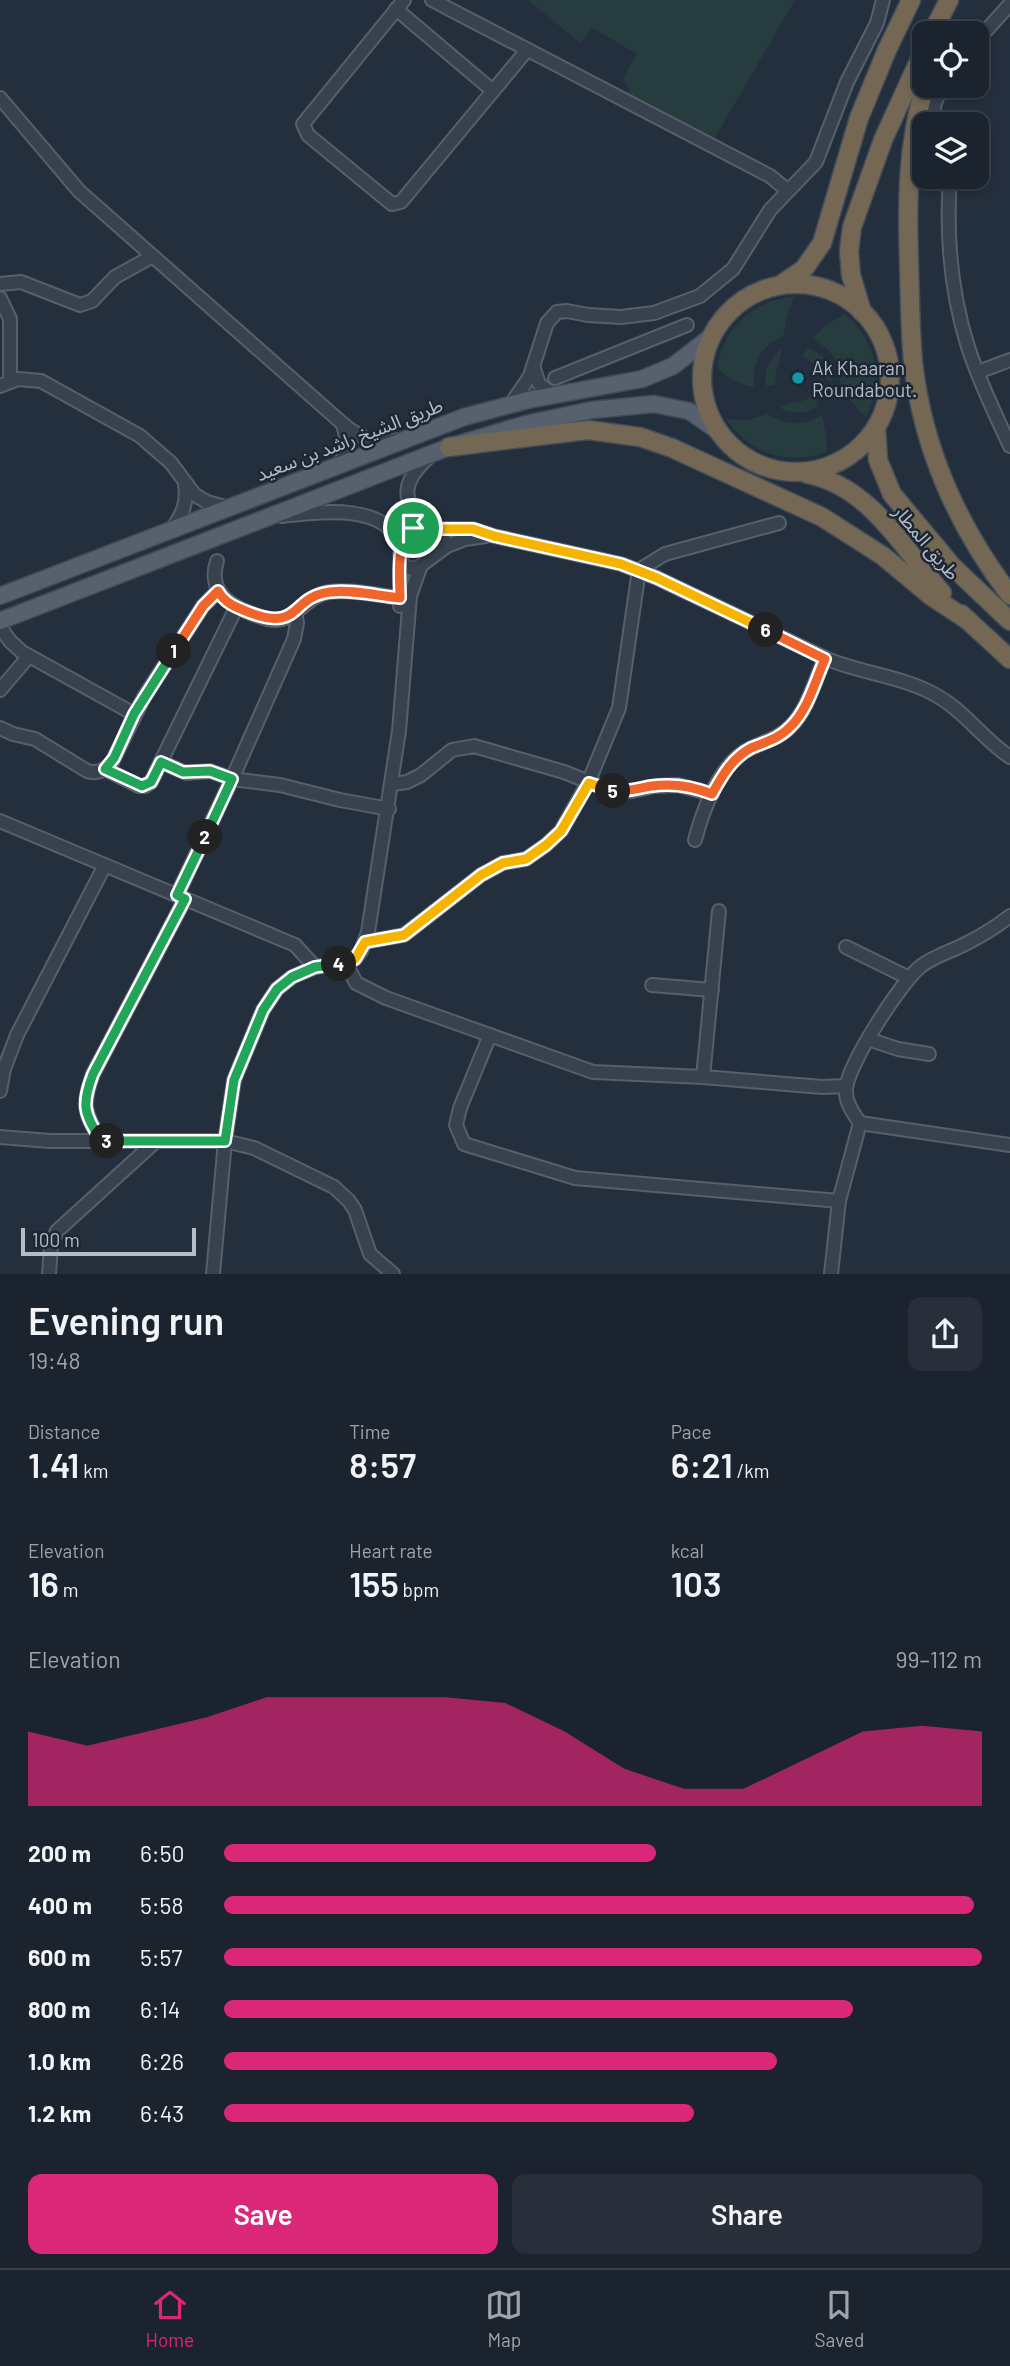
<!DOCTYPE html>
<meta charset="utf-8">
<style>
body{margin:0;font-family:Barlow,"Noto Sans Arabic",sans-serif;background:#282f3a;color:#f1f3f6;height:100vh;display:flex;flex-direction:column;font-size:26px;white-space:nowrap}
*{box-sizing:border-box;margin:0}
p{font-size:23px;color:#a0a4aa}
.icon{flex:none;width:38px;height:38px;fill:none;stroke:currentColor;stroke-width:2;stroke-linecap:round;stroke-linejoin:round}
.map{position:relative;height:1274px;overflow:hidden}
.sheet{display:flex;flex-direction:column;background:#1b232e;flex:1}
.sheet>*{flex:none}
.tools{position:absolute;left:912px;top:21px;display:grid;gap:14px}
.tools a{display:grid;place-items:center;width:77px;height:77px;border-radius:14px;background:#1b232e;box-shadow:0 4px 10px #0003,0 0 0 2px #39404a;font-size:35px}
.scale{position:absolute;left:21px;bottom:18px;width:175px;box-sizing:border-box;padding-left:7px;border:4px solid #b4bcc9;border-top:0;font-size:19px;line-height:24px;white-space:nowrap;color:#b4bcc9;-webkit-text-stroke:5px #1d2633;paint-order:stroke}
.pin{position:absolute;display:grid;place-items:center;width:60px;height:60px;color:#fff;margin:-30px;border:4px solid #fff;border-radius:50%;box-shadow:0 2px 7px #0007}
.km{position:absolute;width:35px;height:35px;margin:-18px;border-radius:50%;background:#222;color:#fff;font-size:19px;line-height:35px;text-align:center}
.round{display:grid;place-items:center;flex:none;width:74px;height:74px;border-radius:14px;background:#282f3a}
.overview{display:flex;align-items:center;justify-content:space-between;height:119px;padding:0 28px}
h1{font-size:38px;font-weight:600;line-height:52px}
.metrics{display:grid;grid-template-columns:repeat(3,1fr);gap:10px;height:119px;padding:7px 28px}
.metrics div{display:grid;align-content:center}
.metrics b{font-size:35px;font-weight:600}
.metrics small{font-size:19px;font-weight:400}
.metrics p{font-size:19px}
.chart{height:196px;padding:14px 28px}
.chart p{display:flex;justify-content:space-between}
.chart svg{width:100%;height:126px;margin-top:7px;fill:#db2777;opacity:.7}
.action{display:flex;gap:14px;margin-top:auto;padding:14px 28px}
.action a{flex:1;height:80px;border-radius:14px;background:#db2777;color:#fff;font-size:28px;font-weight:600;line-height:80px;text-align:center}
.action a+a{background:#282f3a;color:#f1f3f6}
ul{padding:0 28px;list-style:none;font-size:23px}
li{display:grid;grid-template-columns:112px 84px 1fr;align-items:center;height:52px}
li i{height:18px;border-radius:9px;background:#db2777}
.menu{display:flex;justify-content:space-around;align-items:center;height:98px;border-top:2px solid #39404a;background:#1b232e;font-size:19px;color:#a0a4aa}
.menu a{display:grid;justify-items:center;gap:4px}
.menu .current{color:#db2777}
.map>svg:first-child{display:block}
.green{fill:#263c3f}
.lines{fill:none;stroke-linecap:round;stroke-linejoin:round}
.minor-casing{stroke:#565f6c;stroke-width:16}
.major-casing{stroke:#414a57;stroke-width:19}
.highway-casing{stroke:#434c59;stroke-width:21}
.minor{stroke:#38414e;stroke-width:12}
.major{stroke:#56606e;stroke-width:16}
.highway{stroke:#746855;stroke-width:18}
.split-1-casing{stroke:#fff;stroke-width:14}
.split-2-casing{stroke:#fff;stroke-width:14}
.split-3-casing{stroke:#fff;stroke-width:14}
.split-4-casing{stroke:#fff;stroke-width:14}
.split-5-casing{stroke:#fff;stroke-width:14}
.split-6-casing{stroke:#fff;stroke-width:14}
.split-7-casing{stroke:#fff;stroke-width:14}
.split-1{stroke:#f0652b;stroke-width:9}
.split-2{stroke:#22a559;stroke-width:9}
.split-3{stroke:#22a559;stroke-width:9}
.split-4{stroke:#22a559;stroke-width:9}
.split-5{stroke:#f5b400;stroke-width:9}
.split-6{stroke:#f0652b;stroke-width:9}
.split-7{stroke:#f5b400;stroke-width:9}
.culture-dot{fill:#0f9aa8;stroke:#1d2633;stroke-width:2.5}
.labels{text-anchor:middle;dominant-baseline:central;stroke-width:5;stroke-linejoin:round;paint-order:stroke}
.poi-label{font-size:19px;fill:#b4bcc9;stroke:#1d2633;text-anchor:start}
.street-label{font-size:19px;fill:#b4bcc9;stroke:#1d2633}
</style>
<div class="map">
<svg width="1010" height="1274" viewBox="0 0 1010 1274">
<rect width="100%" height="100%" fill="#242f3e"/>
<g class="green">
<polygon points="528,0 795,0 709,148 625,97 630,90 623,78 637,54 592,28 580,43"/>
<path d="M795 296 787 316 783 336C761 346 751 363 754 387 738 384 727 378 717 367 725 326 754 300 795 296Z"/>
<path d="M845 314C877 341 884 380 866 418L840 389 839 366 831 352 813 338 827 324Z"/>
<path d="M807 347C824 354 831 365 832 382 818 374 818 363 803 357Z"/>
<path d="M781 349C782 362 773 371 776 384L766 386C764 370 769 359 781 349Z"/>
<path d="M812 396 818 406C805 414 793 415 780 408 793 399 800 405 812 396Z"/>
<path d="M768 414C785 426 804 426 822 415L826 433 827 452C787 466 750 454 726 419L747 420Z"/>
</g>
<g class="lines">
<defs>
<g id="minor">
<polyline points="404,0 303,124 308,135 392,204 401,202 527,50"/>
<polyline points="432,0 770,176 787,190"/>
<polyline points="396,9 493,91"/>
<polyline points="976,42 1010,4"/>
<path d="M0 98 79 191 343 424C364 441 369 441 395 440"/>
<polyline points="931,124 935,103 942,86"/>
<path d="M950 177C946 234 951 293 968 347 979 381 995 414 1010 446"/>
<polyline points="0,284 21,282 80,305 92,301 115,277 151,257"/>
<polyline points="0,298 10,319 10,381"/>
<polyline points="533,366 539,384 554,395"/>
<polyline points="978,372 1010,360"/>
<polyline points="555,378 687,325"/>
<polyline points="0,386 18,379 41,381 140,436 171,463 195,495 207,502 229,508"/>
<polyline points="511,404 530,376 547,323 557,312 567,311 588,315 621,317 654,313 700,296 733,269 770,210 816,162 847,82 877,23 883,0"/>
<path d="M429 457C400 483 399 504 433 525"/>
<path d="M338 466C348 452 348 440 343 425"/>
<path d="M281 516C318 512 384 502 401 545"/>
<path d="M172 529C182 515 188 503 185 485"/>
<path d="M440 529H473L494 536 621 564 657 578 825 658C862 674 904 676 939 697 965 712 984 740 1010 757"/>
<path d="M438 551 444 541 442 533C420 510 388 543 405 567L416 569 447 546 465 539 486 536"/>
<path d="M217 561C208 589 226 604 250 613 261 617 271 622 282 619 300 614 309 595 329 592 351 589 378 595 400 598"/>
<polyline points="400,606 401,561"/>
<polyline points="0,627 10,641 22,652 134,714"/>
<polyline points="0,690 29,656"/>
<path d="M0 728 13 734 35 739 87 771C97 774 105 771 112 762L144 697 203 606 218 591"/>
<polyline points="161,762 186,773 210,771 232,779 280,785 340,800 389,809"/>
<polyline points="105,769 139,786 145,786 151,782 236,608"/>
<polyline points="392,784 407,782 421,775 452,750 474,746 564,772 609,790 632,791 655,786 678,785 712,794"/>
<polyline points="0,821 295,945 315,967"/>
<path d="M695 840C703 810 717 770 744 752 760 742 778 740 791 726 808 709 815 680 825 658"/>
<polyline points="177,895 232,779 294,639 297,623 295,612"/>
<polyline points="365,942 404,935 481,875 503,863 526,859 546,845 561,831 588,783 619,708 639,570 665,554 779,523"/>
<polyline points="846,947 909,978"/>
<polyline points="346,963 356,983 386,998 593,1072 703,1077 822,1087 846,1086"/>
<polyline points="652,985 712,990"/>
<polyline points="490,1035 460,1108 456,1125 464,1144 575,1178 839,1201"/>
<polyline points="868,1039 898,1049 929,1054"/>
<polyline points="703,1077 719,911"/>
<polyline points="0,1091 4,1069 17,1035 105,865"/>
<polyline points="860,1123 1010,1145"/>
<polyline points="0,1137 50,1141 225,1141 254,1148 334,1187 349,1201 355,1210 370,1254 393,1274"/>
<path d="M101 1141C85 1113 81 1106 93 1074L185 899"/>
<polyline points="49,1274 51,1245 57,1231 156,1141"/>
<polyline points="213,1274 225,1141 234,1080 263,1010 277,989 292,977 315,967 346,963 355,959 361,951 368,932 399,731 410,596 420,568"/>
<path d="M831 1274 839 1201 860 1123C853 1113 845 1102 846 1089 848 1064 901 982 921 966 936 955 953 951 969 942 983 935 997 926 1010 916"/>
</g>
<g id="major">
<polyline points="0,596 464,417 528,400 642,379 673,366 713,335"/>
<polyline points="0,621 449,447 526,424 592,410 654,404 689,411 718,431"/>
</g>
<g id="highway">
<polyline points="932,33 949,0"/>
<path d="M925 86C907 145 907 204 909 265 910 297 910 329 913 361 922 447 958 527 1010 595"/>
<polyline points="782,284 804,269 822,243 859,118 887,50 911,0"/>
<circle cx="796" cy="378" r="94"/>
<polyline points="862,312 851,275 849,251 852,227 883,140 924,50"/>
<polyline points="876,427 878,460 892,494 952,566 1010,621"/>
<polyline points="449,447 588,430 640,437 672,448 822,517 883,556 931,596 969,621"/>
<path d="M807 474C870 486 903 548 942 593"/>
<polyline points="961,614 1010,659"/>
</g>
</defs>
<use href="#minor" class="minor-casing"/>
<use href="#major" class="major-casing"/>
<use href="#highway" class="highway-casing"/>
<use href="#minor" class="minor"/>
<use href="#major" class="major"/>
<use href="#highway" class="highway"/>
</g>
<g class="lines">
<defs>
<path id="split-1" d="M174 651 203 606 218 591C225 603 235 607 248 612 302 633 289 597 330 592 352 589 378 596 400 598 400 575 395 544 413 528"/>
<polyline id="split-2" points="174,651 134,714 114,758 105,769 142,786 151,782 161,762 183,772 210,771 232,779 205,837"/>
<path id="split-3" d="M107 1141H101C84 1112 81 1106 93 1074L185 899 177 895 205 837"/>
<polyline id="split-4" points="107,1141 225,1141 234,1080 263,1010 277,989 292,977 315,967 339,964"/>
<polyline id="split-5" points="339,964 355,959 365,942 404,935 481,875 503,863 526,859 546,845 561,831 589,783 613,791"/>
<path id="split-6" d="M613 791C627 792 639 788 652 786 673 783 692 786 712 794 722 776 732 758 751 748 765 742 779 739 790 727 808 710 815 681 825 659L766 630"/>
<polyline id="split-7" points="413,528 427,525 440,529 473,529 494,536 621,564 657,578 766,630"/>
</defs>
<use href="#split-1" class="split-1-casing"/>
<use href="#split-2" class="split-2-casing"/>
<use href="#split-3" class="split-3-casing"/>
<use href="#split-4" class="split-4-casing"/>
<use href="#split-5" class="split-5-casing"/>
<use href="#split-6" class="split-6-casing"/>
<use href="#split-7" class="split-7-casing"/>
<use href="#split-1" class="split-1"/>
<use href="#split-2" class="split-2"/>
<use href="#split-3" class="split-3"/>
<use href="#split-4" class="split-4"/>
<use href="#split-5" class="split-5"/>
<use href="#split-6" class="split-6"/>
<use href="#split-7" class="split-7"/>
</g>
<circle class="culture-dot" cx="798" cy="378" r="7"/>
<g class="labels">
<g class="poi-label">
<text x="812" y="367">Ak Khaaran<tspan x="812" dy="22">Roundabout.</tspan></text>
</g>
<g class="street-label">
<text transform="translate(349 439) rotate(-21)">طريق الشيخ راشد بن سعيد</text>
<text transform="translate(927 542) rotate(50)">طريق المطار</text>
</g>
</g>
</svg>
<div class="tools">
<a><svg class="icon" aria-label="locate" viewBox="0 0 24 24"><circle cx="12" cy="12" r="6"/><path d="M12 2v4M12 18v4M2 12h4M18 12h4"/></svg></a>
<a><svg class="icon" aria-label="layers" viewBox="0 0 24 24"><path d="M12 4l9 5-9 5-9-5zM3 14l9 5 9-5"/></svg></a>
</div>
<div class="scale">100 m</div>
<div class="pin" style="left:413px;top:528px;background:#1e9e55"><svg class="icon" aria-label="arrive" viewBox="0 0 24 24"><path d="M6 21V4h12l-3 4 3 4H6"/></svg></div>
<b class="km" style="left:174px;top:651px">1</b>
<b class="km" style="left:205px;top:837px">2</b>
<b class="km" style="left:107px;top:1141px">3</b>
<b class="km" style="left:339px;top:964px">4</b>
<b class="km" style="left:613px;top:791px">5</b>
<b class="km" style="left:766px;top:630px">6</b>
</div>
<section class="sheet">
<div class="overview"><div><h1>Evening run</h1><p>19:48</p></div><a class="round"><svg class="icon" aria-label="share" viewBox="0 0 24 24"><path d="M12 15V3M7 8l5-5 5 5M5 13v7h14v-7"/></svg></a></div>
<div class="metrics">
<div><p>Distance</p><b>1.41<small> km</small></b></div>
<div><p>Time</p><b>8:57</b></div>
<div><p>Pace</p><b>6:21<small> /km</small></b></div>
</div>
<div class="metrics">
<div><p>Elevation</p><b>16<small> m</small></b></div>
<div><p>Heart rate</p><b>155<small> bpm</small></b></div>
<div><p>kcal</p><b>103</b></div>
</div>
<div class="chart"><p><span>Elevation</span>99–112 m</p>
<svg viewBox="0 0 160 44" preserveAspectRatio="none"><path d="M0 44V18L10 23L20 18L30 13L40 6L50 6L60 6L70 6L80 8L90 18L100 31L110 38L120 38L130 28L140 18L150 16L160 18V44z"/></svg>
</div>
<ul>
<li><b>200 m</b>6:50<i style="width:57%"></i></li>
<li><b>400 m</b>5:58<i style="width:99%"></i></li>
<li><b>600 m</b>5:57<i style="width:100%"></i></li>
<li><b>800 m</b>6:14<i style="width:83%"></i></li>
<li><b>1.0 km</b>6:26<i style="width:73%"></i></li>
<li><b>1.2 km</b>6:43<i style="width:62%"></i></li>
</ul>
<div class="action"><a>Save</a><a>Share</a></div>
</section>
<nav class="menu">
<a class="current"><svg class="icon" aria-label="home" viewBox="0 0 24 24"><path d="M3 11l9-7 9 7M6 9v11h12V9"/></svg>Home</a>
<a><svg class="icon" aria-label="map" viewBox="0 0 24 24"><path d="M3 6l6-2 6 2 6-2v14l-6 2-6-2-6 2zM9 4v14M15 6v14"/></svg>Map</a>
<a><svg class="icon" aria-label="saved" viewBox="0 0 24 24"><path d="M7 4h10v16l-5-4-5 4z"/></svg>Saved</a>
</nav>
